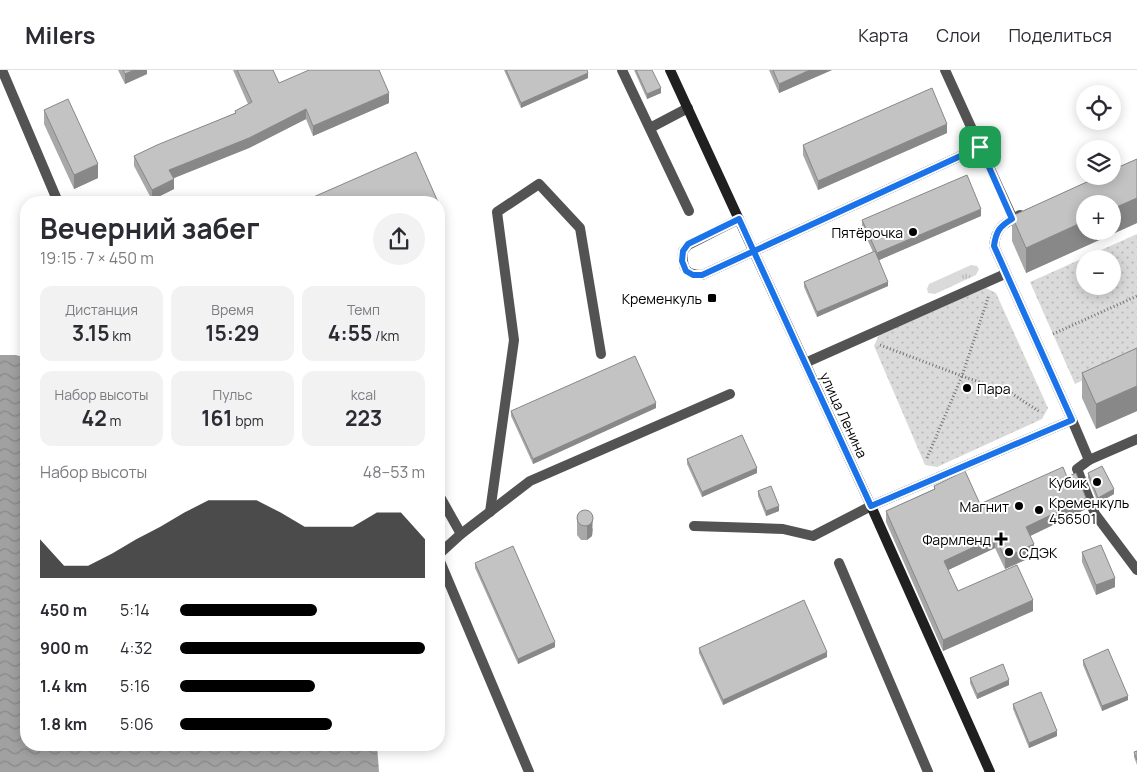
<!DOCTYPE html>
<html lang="ru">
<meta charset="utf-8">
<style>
body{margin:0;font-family:Manrope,sans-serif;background:#f2f2f3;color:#2b2b33;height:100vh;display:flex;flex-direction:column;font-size:19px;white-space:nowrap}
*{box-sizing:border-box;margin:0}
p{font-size:16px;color:#7c7c81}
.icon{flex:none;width:28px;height:28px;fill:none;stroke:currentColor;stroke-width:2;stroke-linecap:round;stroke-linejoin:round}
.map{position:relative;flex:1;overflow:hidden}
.sheet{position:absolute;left:20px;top:126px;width:425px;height:555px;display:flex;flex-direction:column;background:#fff;border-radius:20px;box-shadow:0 2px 12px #0003}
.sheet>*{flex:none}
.buttons{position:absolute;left:1076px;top:15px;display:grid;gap:10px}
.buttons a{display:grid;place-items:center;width:45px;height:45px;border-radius:50%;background:#fff;box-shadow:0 2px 12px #0003;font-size:25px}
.pin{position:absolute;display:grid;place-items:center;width:42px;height:42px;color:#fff;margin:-21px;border-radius:10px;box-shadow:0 2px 8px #0006}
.round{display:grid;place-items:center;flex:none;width:52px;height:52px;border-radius:26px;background:#f2f2f3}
.overview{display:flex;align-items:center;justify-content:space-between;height:85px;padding:0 20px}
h1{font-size:28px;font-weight:700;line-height:38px}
.figures{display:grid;grid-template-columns:repeat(3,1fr);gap:8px;height:85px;padding:5px 20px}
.figures div{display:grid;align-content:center;border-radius:12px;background:#f2f2f3;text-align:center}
.figures b{font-size:21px;font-weight:700}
.figures small{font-size:14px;font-weight:400}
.figures p{font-size:14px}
.chart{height:140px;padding:10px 20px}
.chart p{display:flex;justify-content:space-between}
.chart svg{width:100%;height:90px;margin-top:5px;fill:#000;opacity:.7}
ul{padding:0 20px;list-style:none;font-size:16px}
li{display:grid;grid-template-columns:80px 60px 1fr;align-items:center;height:38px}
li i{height:12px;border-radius:6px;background:#000}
header{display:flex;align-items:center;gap:30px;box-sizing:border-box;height:70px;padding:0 25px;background:#fff;border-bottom:1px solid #e1e1e2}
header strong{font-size:24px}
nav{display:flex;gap:28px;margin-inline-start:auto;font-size:18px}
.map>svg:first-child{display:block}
.grass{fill:url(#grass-tufts)}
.park{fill:url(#park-dots);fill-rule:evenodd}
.water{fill:url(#water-waves)}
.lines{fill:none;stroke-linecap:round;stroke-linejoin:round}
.path{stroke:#757575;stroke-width:3;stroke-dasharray:1 2.5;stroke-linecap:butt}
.lane{stroke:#535353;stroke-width:10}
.street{stroke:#535353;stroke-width:10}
.secondary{stroke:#202020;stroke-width:10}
.wall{fill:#a8a8a8}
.shaded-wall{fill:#888}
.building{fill:#c3c3c3;stroke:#888}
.route-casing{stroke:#fff;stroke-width:10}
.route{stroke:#1a73e8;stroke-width:6}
.poi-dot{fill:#000;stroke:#fff;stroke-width:2}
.labels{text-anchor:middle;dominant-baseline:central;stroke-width:4;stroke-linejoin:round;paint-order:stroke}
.poi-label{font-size:14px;fill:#000;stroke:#fff;text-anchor:end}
.street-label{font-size:14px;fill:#000;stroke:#fff}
</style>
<header>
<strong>Milers</strong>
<nav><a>Карта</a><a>Слои</a><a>Поделиться</a></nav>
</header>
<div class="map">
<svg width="1137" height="702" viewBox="0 0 1137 702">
<defs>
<pattern id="grass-tufts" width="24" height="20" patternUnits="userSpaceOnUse" patternTransform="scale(1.25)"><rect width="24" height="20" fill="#dadada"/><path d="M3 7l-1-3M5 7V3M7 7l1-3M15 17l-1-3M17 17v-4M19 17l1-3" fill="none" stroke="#b9b9b9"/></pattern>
<pattern id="park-dots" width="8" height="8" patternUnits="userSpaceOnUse" patternTransform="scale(1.25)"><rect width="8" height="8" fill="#dadada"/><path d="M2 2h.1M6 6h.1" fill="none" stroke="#b9b9b9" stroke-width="1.8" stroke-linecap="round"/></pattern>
<pattern id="water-waves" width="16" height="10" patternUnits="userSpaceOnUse" patternTransform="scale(1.25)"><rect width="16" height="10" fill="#a1a1a1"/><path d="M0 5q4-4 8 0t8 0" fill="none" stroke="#898989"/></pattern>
</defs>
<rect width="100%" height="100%" fill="#fff"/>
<polygon class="grass" points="971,195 977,196 979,199 976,205 935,224 928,223 927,219 929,214"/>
<g class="park">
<path d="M1137 164V286L1075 314 1030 212ZM1085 189H1112V216H1085Z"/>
<polygon points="986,218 996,223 1048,338 1042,349 937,397 925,395 874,276 879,265"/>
</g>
<polygon class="water" points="0,285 16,285 26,288 26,675 377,675 379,702 0,702"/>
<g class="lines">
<g class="path">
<polyline points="1053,264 1137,226"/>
<polyline points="880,275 962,306 1011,323 1040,342"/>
<polyline points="927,388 962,306 989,225"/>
</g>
<g class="lane">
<polyline points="622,0 689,141"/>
<polyline points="650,58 688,38"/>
<path d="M1020 145C1004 153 996 157 994 176L1072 350"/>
<path d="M739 149 688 175 683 181C682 197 684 205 702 205L980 77"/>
<polyline points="805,293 1005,204"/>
<polyline points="1089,390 1077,399 1095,444 1137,500"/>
<polyline points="439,425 461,464"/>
<polyline points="490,442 514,270 497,142 539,114 580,158 601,284"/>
<polyline points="694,456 783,459 813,466 871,436 1072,350 1089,390 1137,369"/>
<polyline points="439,484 461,464 530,411 730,324"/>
<polyline points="839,493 928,702"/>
</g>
<g class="street">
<polyline points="2,0 58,132"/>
<polyline points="945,0 1013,149"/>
<polyline points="439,489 529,702"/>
</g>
<polyline class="secondary" points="670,0 871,436 990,702"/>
</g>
<g class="wall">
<polygon points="118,0 148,0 147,0 147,4 125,14"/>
<polygon points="233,0 273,0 279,13 389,33 313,66 306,49 249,78 174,108 174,119 152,130 134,96 134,86 235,43 235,41 248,34"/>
<polygon points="504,0 587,0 588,8 521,38"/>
<polygon points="634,0 652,0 661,23 647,29"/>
<polygon points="769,0 832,0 779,23"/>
<polygon points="44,40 98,108 74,119 44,54"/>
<polygon points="947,63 818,120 803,85 803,75"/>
<polygon points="1137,89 1137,153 1026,203 1012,171 1012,146"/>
<polygon points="981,146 879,190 888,216 817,247 804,217 804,212 873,182 862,158 862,150"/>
<polygon points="1137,278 1137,341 1096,359 1082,328 1082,303"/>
<polygon points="656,338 533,394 511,346 511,341"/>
<polygon points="687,389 757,403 702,427 687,394"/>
<polygon points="1088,403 1114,424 1098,433 1088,408"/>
<polygon points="1067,407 1086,439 1030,466 1034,486 1005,499 995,478 948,500 958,521 1033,541 943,581 886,452 886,441 934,419 934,416 980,434"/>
<polygon points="758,421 779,441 766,446 758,426"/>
<polygon points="577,444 593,459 592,466 587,470 581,470 577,465"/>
<polygon points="1082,482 1115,517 1096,525 1082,492"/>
<polygon points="475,493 555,577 518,594 475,498"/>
<polygon points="699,578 827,587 723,635 699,583"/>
<polygon points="1083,590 1128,630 1102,641 1083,595"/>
<polygon points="970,608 1009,615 977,629 970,613"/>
<polygon points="1013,634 1057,666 1029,678 1013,639"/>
<polygon points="1137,681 1137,695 1134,687 1134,682"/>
</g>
<g class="shaded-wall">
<polygon points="134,0 148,0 147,0 147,4 125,14 125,4"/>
<polygon points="810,0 832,0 779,23 779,14"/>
<polygon points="588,3 588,8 521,38 521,33"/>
<polygon points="661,18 661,23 647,29 647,24"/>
<polygon points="389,23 389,33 313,66 313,56"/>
<polygon points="306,39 306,49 249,78 169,110 169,100"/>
<polygon points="947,54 947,63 818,120 818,111"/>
<polygon points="98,94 98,108 74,119 74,105"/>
<polygon points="174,109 174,119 152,130 152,120"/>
<polygon points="1137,128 1137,153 1026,203 1026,178 1085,151 1085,161 1112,161 1112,139"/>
<polygon points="981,139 981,146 877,191 877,183"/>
<polygon points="888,212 888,216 817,247 817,242"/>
<polygon points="1137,316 1137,341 1096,359 1096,334"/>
<polygon points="656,333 656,338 533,394 533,389"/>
<polygon points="757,398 757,403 702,427 702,422"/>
<polygon points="1114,419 1114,424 1098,433 1098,428"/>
<polygon points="1086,428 1086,439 1026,468 1026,457"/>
<polygon points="779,436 779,441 766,446 766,441"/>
<polygon points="593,445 592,466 587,470 587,456"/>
<polygon points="995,467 995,478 944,502 944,491"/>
<polygon points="1034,474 1034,486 1005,499 1005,488"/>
<polygon points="1115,508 1115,517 1096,525 1096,515"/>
<polygon points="1033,530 1033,541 943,581 943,570"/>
<polygon points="555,572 555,577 518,594 518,589"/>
<polygon points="827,582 827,587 723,635 723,630"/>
<polygon points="1009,610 1009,615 977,629 977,624"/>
<polygon points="1128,626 1128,630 1102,641 1102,636"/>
<polygon points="1057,661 1057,666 1029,678 1029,673"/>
</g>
<g class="building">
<polygon points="123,0 134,0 125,4"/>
<polygon points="237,0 273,0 279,13 309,0 379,0 389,23 313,56 306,39 249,68 169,100 174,109 152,120 134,86 157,75 236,43 235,41 252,32"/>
<polygon points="506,0 587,0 588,3 521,33"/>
<polygon points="636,0 652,0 661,18 647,24"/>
<polygon points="773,0 810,0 779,14"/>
<polygon points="932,18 947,54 818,111 803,75"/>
<polygon points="68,29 98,94 74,105 44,40"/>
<polygon points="416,82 438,132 302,132"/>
<polygon points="1137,89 1137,128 1112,139 1112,134 1085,134 1085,151 1026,178 1012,146 1100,106 1112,106 1112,100"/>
<polygon points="967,105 981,139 877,183 862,150"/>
<polygon points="875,181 888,212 817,242 804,212"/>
<polygon points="1137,278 1137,316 1096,334 1082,303"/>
<polygon points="635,286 656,333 533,389 511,341"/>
<polygon points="742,365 757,398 702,422 687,389"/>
<polygon points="1102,396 1114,419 1098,428 1088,403"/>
<polygon points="1063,397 1067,407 1076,403 1086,428 1026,457 1034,474 1005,488 995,467 944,491 958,521 1017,495 1033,530 943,570 886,441 935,419 934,416 965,401 980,434"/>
<polygon points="771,416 779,436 766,441 758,421"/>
<circle cx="585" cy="448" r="8"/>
<polygon points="1101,475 1115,508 1096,515 1082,482"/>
<polygon points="513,476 555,572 518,589 475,493"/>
<polygon points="804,530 827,582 723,630 699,578"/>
<polygon points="1108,579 1128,626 1102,636 1083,590"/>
<polygon points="1003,594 1009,610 977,624 970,608"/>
<polygon points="1041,622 1057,661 1029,673 1013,634"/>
<polygon points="1137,681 1137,690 1134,682"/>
</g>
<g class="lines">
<defs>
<path id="route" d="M980 77 702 205H693L686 201 682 191 683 181 688 174 739 149C783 245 826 340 871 436L1072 350 994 176C996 161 1000 156 1012 149L980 77"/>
</defs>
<use href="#route" class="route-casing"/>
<use href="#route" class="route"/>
</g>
<g class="poi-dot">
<circle cx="913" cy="162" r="5"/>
<rect x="707" y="223" width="10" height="10" rx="2.5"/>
<circle cx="967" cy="318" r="5"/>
<circle cx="1097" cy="412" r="5"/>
<circle cx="1019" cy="436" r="5"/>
<circle cx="1039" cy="440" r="5"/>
<path d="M998.5 461.5h5v5h5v5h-5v5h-5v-5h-5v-5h5z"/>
<circle cx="1009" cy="482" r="5"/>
</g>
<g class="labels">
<g class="poi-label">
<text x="903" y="162">Пятёрочка</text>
<text x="702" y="228">Кременкуль</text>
<text x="977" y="318" text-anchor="start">Пара</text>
<text x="1087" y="412">Кубик</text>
<text x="1049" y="432" text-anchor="start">Кременкуль<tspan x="1049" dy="16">456501</tspan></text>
<text x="1009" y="436">Магнит</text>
<text x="991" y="469">Фармленд</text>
<text x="1019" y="482" text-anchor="start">СДЭК</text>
</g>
<g class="street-label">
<text transform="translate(844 345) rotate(65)">улица Ленина</text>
</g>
</g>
</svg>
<div class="buttons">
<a><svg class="icon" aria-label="locate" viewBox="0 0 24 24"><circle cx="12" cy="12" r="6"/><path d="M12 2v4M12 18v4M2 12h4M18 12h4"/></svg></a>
<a><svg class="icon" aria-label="layers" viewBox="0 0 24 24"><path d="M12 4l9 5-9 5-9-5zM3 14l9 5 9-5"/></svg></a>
<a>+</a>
<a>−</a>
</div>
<div class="pin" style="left:980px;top:77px;background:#1e9e55"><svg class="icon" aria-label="arrive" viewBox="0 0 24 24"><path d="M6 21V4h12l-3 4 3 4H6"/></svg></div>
<section class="sheet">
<div class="overview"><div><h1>Вечерний забег</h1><p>19:15 · 7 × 450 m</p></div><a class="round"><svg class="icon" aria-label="share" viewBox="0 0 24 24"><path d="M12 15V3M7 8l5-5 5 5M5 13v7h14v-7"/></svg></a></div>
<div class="figures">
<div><p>Дистанция</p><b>3.15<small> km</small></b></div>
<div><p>Время</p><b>15:29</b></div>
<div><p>Темп</p><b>4:55<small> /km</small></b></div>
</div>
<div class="figures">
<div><p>Набор высоты</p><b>42<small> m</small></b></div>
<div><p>Пульс</p><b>161<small> bpm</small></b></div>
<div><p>kcal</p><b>223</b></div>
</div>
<div class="chart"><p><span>Набор высоты</span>48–53 m</p>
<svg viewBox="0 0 160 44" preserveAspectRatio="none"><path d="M0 44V25L10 38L20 38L30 32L40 25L50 19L60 12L70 6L80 6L90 6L100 12L110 19L120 19L130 19L140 12L150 12L160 25V44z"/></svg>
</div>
<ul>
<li><b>450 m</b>5:14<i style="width:56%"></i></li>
<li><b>900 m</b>4:32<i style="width:100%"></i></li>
<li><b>1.4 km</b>5:16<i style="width:55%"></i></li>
<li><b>1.8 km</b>5:06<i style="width:62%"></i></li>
</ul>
</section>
</div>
